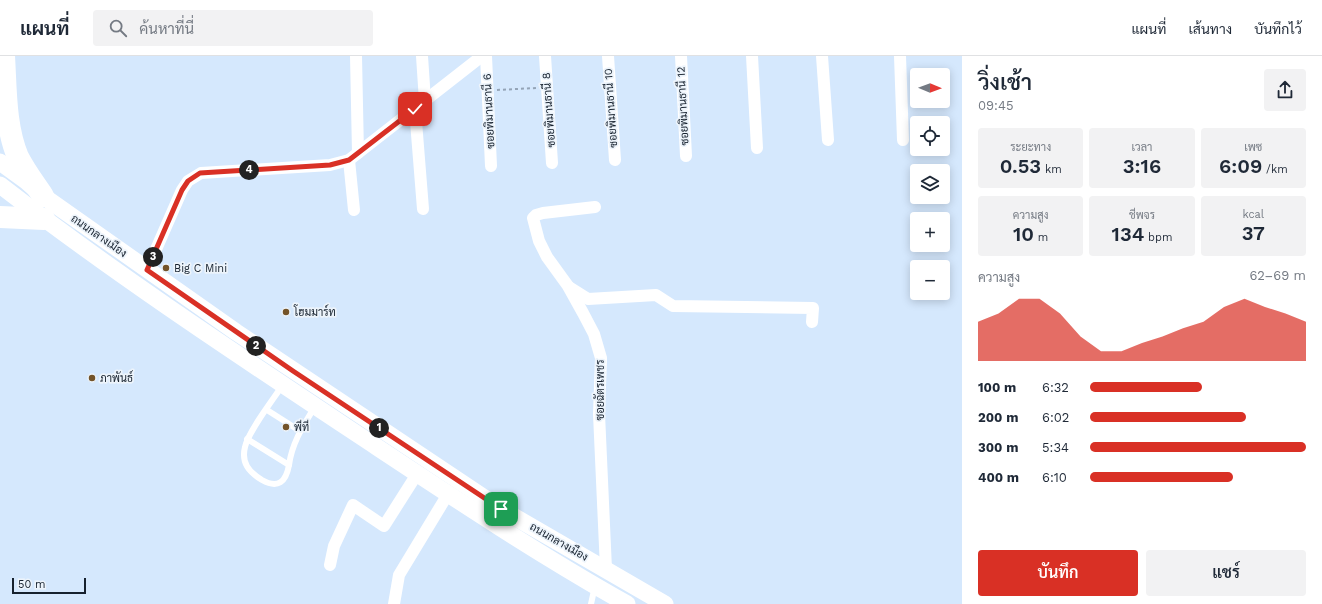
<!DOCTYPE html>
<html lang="th">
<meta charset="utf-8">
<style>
body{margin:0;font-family:"Work Sans",Sarabun,sans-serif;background:#f2f2f3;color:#1f2937;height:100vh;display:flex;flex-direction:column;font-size:15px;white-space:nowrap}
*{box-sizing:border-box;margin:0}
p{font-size:13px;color:#747a83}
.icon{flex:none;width:22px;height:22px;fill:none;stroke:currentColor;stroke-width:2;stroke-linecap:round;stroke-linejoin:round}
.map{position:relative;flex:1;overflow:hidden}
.drawer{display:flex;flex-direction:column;background:#fff;width:360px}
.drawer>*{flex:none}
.needle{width:26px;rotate:91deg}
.tools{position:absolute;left:910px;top:12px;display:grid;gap:8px}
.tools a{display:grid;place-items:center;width:40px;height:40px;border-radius:4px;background:#fff;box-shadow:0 2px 10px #0003;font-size:20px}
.scale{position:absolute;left:12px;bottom:10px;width:74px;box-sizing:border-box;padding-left:4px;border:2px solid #16212e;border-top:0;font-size:11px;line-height:14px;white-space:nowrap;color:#16212e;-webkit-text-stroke:3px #edf4fb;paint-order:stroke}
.pin{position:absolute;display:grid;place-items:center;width:34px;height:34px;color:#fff;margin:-17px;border-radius:8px;box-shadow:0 2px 6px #0006}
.km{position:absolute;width:20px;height:20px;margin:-10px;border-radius:50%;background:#222;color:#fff;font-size:11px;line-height:20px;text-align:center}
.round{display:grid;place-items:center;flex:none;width:42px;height:42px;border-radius:4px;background:#f2f2f3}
.headline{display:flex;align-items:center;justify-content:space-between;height:68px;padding:0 16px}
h1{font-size:22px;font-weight:600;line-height:30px}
.stats{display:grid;grid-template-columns:repeat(3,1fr);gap:6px;height:68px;padding:4px 16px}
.stats div{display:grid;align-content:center;border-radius:4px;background:#f2f2f3;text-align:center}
.stats b{font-size:20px;font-weight:600}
.stats small{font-size:11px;font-weight:400}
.stats p{font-size:11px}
.chart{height:112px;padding:8px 16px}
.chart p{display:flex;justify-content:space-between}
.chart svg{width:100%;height:72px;margin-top:4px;fill:#d93025;opacity:.7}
.action{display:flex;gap:8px;margin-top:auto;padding:8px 16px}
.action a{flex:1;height:46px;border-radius:4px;background:#d93025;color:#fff;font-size:16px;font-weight:600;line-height:46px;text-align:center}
.action a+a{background:#f2f2f3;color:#1f2937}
ul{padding:0 16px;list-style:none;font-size:13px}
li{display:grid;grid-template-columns:64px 48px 1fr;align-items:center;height:30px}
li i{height:10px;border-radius:5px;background:#d93025}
header{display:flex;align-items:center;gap:24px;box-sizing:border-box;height:56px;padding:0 20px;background:#fff;border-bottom:1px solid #e0e1e3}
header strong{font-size:19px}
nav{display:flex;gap:22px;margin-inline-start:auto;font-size:14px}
.search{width:280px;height:36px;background:#f2f2f3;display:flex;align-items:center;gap:10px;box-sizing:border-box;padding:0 14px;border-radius:4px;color:#747a83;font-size:15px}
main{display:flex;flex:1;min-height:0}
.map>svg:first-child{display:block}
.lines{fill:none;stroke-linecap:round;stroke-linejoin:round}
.path{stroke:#94a4b7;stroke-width:2;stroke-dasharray:3 3;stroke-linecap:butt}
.lane{stroke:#fff;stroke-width:6}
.street{stroke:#fff;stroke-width:12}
.secondary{stroke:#fff;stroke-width:17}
.highway{stroke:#fff;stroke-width:22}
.route-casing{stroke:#fff;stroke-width:8}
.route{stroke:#d93025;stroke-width:5}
.poi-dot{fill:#735329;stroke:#edf4fb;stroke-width:1.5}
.labels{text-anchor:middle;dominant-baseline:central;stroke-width:3.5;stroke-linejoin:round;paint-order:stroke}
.street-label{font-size:11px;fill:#16212e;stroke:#edf4fb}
.poi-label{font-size:11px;fill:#16212e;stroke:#edf4fb;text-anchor:start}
</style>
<header>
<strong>แผนที่</strong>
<div class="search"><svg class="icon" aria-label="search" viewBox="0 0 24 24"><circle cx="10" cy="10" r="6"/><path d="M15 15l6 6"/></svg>ค้นหาที่นี่</div>
<nav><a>แผนที่</a><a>เส้นทาง</a><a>บันทึกไว้</a></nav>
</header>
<main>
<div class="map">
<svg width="962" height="548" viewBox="0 0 962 548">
<rect width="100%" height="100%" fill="#d5e8fd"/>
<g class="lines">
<polyline class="path" points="497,34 536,32"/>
<g class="lane">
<path d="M282 330C272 345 248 376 245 391 241 407 249 416 262 424 278 433 286 426 289 409"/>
<polyline points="267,354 300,375"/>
<path d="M247 383 289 409C292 387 303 370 314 352"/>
<polyline points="591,548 595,530"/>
</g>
<g class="street">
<polyline points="356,0 358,97"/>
<polyline points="422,0 425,45"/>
<polyline points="486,0 491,110"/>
<polyline points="545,0 552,107"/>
<polyline points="608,0 615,104"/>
<polyline points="681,0 686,100"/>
<polyline points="752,0 757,92"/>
<polyline points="822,0 828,84"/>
<polyline points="900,0 903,84"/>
<polyline points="415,53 423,153"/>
<polyline points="349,104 354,154"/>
<polyline points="595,151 543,157 536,159 533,162 539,185 547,201 568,230 583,257 594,278 601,302 599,358 606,513"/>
<polyline points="147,214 182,134 188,125 201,117 330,109 349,104 482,0"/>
<polyline points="569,231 588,243 656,239 673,250 813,252 812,266"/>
<polyline points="330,509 334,490 353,449 384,470 417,418"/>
<polyline points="394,548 399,519 448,438"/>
</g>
<g class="secondary">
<polyline points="0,106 26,125 43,140 236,276 501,453 665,548"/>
<path d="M0 129C110 214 226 291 342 368 436 430 529 493 627 548"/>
</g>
<g class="highway">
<path d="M4 0C6 32 5 71 18 101 25 115 35 128 43 140"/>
<polyline points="0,161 44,163"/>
</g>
</g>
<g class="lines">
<defs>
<polyline id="route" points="415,53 349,104 330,109 200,117 188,125 182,134 147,214 293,315 501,453"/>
</defs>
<use href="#route" class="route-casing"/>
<use href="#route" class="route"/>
</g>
<g class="poi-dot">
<circle cx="166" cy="212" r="4"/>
<circle cx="286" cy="256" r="4"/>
<circle cx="92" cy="322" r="4"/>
<circle cx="286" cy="371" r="4"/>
</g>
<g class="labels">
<g class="street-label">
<text transform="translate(683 50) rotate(-93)">ซอยพิมานธานี 12</text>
<text transform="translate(611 52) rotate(-94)">ซอยพิมานธานี 10</text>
<text transform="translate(549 54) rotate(-94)">ซอยพิมานธานี 8</text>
<text transform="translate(489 55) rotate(-93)">ซอยพิมานธานี 6</text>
<text transform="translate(99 180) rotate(35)">ถนนกลางเมือง</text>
<text transform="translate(600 334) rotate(-90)">ซอยฉัตรเพชร</text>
<text transform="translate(559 486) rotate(30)">ถนนกลางเมือง</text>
</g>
<g class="poi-label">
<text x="174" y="212">Big C Mini</text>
<text x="294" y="256">โฮมมาร์ท</text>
<text x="100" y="322">ภาพันธ์</text>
<text x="294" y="371">พีที</text>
</g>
</g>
</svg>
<div class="tools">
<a><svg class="needle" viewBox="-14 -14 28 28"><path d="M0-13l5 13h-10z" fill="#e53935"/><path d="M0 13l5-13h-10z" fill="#747a83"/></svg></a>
<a><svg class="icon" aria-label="locate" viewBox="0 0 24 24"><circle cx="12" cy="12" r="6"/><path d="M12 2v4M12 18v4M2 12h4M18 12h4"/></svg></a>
<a><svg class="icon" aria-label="layers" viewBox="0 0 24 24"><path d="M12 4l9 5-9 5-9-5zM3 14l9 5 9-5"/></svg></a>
<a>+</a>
<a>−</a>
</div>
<div class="scale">50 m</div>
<div class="pin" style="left:501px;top:453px;background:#1e9e55"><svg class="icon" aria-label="arrive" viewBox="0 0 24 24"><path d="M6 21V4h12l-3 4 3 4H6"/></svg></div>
<div class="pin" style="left:415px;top:53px;background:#d93025"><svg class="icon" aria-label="check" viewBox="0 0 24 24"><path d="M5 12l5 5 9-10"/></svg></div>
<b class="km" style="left:379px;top:372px">1</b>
<b class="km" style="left:256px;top:290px">2</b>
<b class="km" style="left:153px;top:201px">3</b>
<b class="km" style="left:249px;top:114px">4</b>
</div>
<section class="drawer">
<div class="headline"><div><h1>วิ่งเช้า</h1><p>09:45</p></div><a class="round"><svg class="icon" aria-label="share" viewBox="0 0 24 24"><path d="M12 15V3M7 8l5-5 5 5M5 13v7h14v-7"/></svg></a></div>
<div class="stats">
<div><p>ระยะทาง</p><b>0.53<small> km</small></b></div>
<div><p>เวลา</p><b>3:16</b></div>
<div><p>เพซ</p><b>6:09<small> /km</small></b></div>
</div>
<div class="stats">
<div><p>ความสูง</p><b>10<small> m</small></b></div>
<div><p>ชีพจร</p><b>134<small> bpm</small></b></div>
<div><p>kcal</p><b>37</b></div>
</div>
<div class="chart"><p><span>ความสูง</span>62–69 m</p>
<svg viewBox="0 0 160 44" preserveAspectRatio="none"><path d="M0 44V20L10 15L20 6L30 6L40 15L50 29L60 38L70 38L80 33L90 29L100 24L110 20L120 11L130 6L140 11L150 15L160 20V44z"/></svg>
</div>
<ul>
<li><b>100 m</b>6:32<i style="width:52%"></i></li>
<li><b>200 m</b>6:02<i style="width:72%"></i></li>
<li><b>300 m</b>5:34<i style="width:100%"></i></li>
<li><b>400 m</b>6:10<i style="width:66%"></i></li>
</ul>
<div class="action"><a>บันทึก</a><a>แชร์</a></div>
</section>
</main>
